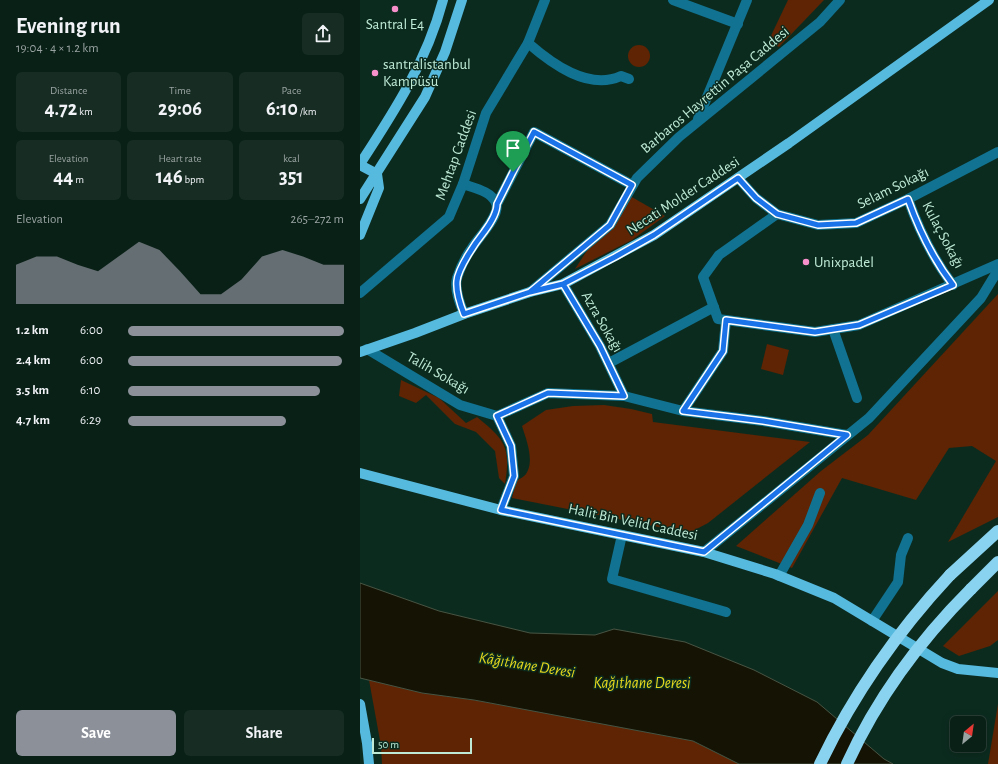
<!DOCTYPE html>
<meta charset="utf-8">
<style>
body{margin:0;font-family:"Alegreya Sans",sans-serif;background:#172d24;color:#f1f3f6;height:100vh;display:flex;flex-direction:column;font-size:15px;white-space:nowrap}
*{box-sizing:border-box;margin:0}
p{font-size:13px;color:#99a3a1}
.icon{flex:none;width:22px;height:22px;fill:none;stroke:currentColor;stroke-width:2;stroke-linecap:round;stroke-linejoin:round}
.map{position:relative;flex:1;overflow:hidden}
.sheet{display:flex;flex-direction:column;background:#092017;width:360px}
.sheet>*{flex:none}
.needle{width:26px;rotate:29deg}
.fabs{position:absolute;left:590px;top:716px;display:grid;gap:8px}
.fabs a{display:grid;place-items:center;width:36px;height:36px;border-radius:6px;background:#092017;box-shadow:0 2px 10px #0003,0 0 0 1px #293e36;font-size:20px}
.scale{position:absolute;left:12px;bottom:10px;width:100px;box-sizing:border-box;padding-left:4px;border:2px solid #beead6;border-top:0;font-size:11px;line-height:14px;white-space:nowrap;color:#beead6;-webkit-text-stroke:3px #0c2b1f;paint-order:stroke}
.pin{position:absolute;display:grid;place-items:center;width:34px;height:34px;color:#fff;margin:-41px -17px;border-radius:50% 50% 50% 0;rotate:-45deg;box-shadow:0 0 4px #0007}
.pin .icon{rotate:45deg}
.round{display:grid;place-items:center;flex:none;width:42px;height:42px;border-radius:6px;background:#172d24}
.head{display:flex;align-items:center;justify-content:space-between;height:68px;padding:0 16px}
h1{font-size:22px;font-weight:700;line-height:30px}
.figures{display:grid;grid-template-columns:repeat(3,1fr);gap:6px;height:68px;padding:4px 16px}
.figures div{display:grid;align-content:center;border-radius:6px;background:#172d24;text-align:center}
.figures b{font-size:20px;font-weight:700}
.figures small{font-size:11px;font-weight:400}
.figures p{font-size:11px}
.chart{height:112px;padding:8px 16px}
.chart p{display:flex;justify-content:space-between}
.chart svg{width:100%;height:72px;margin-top:4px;fill:#8c9099;opacity:.7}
.cta{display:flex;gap:8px;margin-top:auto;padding:8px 16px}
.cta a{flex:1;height:46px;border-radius:6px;background:#8c9099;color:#fff;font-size:16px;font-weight:700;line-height:46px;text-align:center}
.cta a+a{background:#172d24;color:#f1f3f6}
ul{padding:0 16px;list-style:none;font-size:13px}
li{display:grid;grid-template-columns:64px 48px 1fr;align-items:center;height:30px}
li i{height:10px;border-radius:5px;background:#8c9099}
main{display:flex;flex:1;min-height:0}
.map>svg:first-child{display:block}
.green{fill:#5e2403}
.water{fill:#151404;stroke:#485443}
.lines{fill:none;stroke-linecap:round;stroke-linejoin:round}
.minor{stroke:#117391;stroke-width:10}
.major{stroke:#56badf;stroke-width:10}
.highway{stroke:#8ad3f0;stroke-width:12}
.highway-bridge{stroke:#8ad3f0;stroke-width:12}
.route-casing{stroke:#fff;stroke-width:8}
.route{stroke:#1a73e8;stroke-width:5}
.poi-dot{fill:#f890cc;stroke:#0c2b1f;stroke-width:1.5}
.labels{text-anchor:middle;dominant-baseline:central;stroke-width:3;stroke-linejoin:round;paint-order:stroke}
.poi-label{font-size:15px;fill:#beead6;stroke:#0c2b1f;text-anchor:start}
.street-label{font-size:15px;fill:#beead6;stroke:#0c2b1f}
.water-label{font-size:16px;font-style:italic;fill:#e5d81d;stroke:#0c2b1f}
</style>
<main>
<section class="sheet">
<div class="head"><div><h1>Evening run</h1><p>19:04 · 4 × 1.2 km</p></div><a class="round"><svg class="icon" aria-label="share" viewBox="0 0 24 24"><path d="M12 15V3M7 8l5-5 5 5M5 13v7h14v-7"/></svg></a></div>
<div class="figures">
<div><p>Distance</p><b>4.72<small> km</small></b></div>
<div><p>Time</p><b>29:06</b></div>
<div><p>Pace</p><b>6:10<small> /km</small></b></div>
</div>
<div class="figures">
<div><p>Elevation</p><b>44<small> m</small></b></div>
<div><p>Heart rate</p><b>146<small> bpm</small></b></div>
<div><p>kcal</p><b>351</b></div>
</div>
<div class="chart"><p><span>Elevation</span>265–272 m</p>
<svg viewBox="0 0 160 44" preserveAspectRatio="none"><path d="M0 44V20L10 15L20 15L30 20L40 24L50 15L60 6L70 11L80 24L90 38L100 38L110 29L120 15L130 11L140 15L150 20L160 20V44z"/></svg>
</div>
<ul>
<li><b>1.2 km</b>6:00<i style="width:100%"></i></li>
<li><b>2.4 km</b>6:00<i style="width:99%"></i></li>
<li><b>3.5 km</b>6:10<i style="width:89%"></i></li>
<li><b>4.7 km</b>6:29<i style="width:73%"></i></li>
</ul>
<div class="cta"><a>Save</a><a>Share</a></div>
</section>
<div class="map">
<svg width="638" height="764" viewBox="0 0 638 764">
<rect width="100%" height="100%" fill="#0c2b1f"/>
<g class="green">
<polygon points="428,0 464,0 419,47 408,42"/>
<circle cx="279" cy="56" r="11"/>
<polygon points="270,196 305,216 272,240 215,269 232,243"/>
<polygon points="638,294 638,517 588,542 636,461 612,446 589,448 556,500 482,478 432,568 376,546 461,471 508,435"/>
<polygon points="407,344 429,350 423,375 401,369"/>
<path d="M41 380 79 398 106 423 117 417C145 440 151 447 145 484L139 478 135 451 116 432 95 424 66 395 56 403 39 396Z"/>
<path d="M244 405 271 409 292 414 293 422 450 442 348 523 329 533 152 498 156 481C159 479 164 477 166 474 175 461 166 439 162 426L186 410 213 406Z"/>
<polygon points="638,591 638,640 630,646 599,656 583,646"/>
<polygon points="9,680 62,693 114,700 333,741 379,764 22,764 21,746"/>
<polygon points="638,704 638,764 628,764"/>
</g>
<polygon class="water" points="0,583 79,611 170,633 235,635 254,629 325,642 394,670 457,702 524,759 533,764 379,764 333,741 114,700 62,693 0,678"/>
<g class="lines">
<g class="minor">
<polyline points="313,0 378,24"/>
<path d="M168 43C191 63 228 91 261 76L269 79"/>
<polyline points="338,119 387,0"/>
<polyline points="378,178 396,198 417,214 458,225 496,223 548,199 638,152"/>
<path d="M103 184C114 188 131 191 136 203 141 215 118 238 112 248 106 256 100 269 97 278 94 289 100 304 104 314"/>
<path d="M548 199C559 230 573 259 593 285"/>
<polyline points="137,204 174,132 272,185"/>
<polyline points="203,284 240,346 264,396"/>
<polyline points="170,292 250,225 277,178 319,137 460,22 480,0"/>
<polyline points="0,293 89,217 103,184 126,113 168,43 185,0"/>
<polyline points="366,320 358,319 343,277 359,255 417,214"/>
<polyline points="473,329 497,398"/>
<polyline points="7,349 100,405 137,416"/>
<polyline points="249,363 354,307"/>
<polyline points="323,411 403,421 487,435"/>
<polyline points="141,510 154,476 151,446 137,416 188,393 264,396 323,411 363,351 366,320 455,332 499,325 638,264"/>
<polyline points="262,535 252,579 366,612"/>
<polyline points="344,552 509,418 621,298 638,270"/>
<polyline points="419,576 448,525 460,493"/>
<polyline points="512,621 538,582 541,555 548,538"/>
</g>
<g class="major">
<path d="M0 164C34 112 67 61 83 0"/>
<polyline points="0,165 17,174"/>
<polyline points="0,199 65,97 85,52 102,0"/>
<polyline points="0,235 19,188 17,174"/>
<polyline points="0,352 55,333 104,314 170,292 203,284 294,235 429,143 629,0"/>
<polyline points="0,473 141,510 344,552 415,574 474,598 582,663 598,669 638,673"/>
<polyline points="0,704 7,743 9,764"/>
</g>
<g class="highway">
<polyline points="590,575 638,531"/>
<polyline points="611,589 638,562"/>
</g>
<g class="highway-bridge">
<path d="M460 764C494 693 536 633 590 575"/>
<path d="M487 764C517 698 560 640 611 589"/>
</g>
</g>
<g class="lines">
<defs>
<path id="route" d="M153 172 137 204C137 214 130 224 124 232 116 242 98 268 97 281 96 292 100 304 104 314L170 292 203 284 240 346 264 396 188 393 137 416 151 446 154 476 141 510 344 552 487 435 403 421 323 411 363 351 366 320 455 332 499 325 593 285C573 259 559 230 548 199L496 223 458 225 417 214 396 198 378 178 294 235 255 257 203 284 170 292 250 225 272 185 174 132 153 172"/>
</defs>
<use href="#route" class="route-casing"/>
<use href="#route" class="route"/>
</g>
<g class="poi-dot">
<circle cx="35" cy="9" r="4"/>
<circle cx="15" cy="73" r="4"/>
<circle cx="446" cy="262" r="4"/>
</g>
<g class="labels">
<g class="poi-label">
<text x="35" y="24" text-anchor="middle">Santral E4</text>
<text x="23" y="64">santralistanbul<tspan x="23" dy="17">Kampüsü</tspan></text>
<text x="454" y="262">Unixpadel</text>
</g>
<g class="street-label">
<text transform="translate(355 90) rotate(-40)">Barbaros Hayrettin Paşa Caddesi</text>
<text transform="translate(96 155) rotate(-70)">Mehtap Caddesi</text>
<text transform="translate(533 188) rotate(-26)">Selam Sokağı</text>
<text transform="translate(323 196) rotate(-33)">Necati Molder Caddesi</text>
<text transform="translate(583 235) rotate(62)">Kulaç Sokağı</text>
<text transform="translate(242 322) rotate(60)">Azra Sokağı</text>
<text transform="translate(78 373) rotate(30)">Talih Sokağı</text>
<text transform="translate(273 522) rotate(12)">Halit Bin Velid Caddesi</text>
</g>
<g class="water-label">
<text transform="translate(167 665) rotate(9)">Kâğıthane Deresi</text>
<text x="282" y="683">Kağıthane Deresi</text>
</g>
</g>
</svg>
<div class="fabs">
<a><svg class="needle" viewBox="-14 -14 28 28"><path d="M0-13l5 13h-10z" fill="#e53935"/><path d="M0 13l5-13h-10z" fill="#99a3a1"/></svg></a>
</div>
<div class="scale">50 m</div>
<div class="pin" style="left:153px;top:172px;background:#1e9e55"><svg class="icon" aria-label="arrive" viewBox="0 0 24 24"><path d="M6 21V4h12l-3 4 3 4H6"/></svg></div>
</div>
</main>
